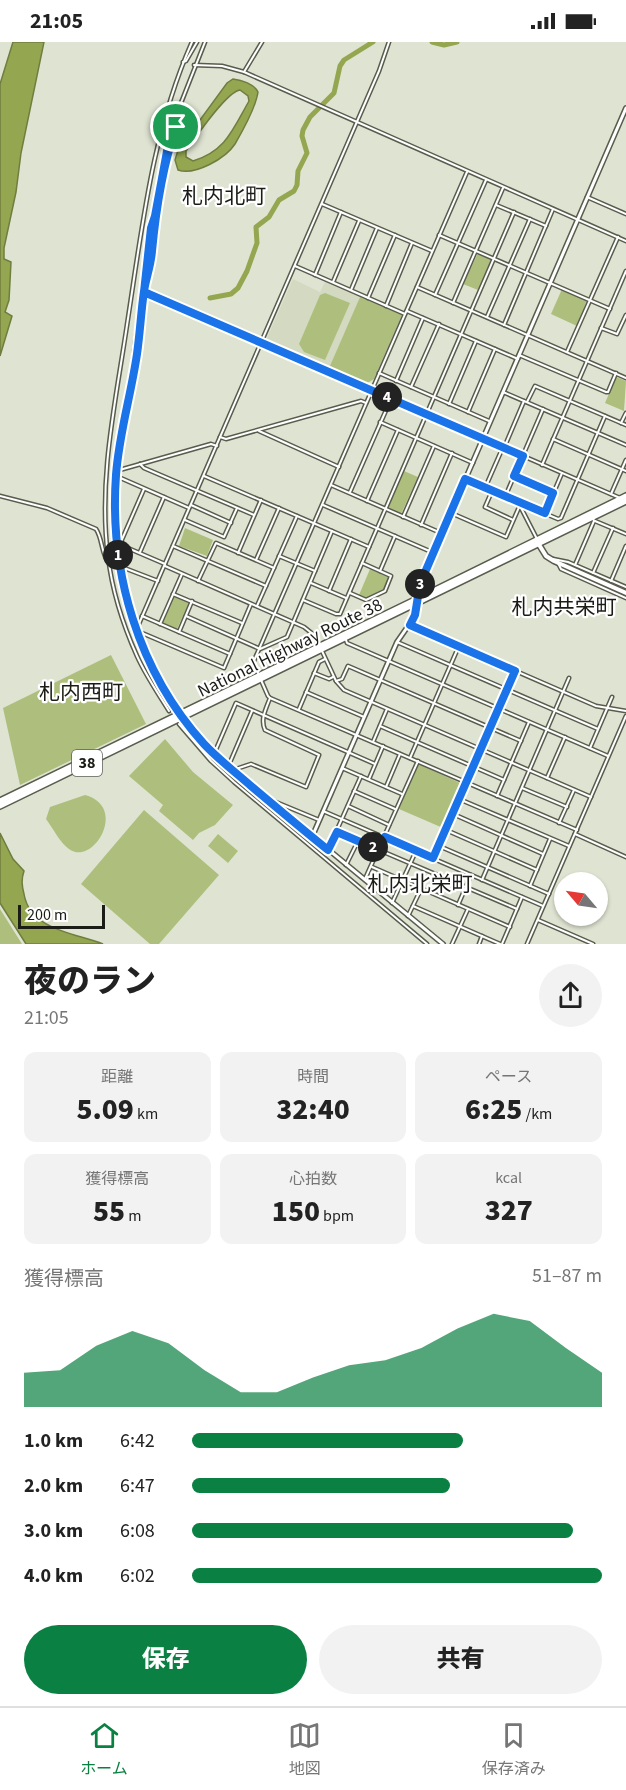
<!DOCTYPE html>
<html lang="ja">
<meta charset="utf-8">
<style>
body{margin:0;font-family:"Source Sans 3","Noto Sans JP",sans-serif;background:#f2f2f2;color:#222;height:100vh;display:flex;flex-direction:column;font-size:22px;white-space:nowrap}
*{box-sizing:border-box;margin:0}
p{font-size:20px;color:#767676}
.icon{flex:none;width:33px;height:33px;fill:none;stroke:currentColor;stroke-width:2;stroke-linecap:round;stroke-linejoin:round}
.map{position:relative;height:902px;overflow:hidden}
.side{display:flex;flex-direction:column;background:#fff;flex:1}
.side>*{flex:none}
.needle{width:39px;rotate:299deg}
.controls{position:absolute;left:554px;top:830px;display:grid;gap:12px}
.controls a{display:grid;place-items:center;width:54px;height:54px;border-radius:50%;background:#fff;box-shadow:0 2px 4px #0004;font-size:30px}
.scale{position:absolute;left:18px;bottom:15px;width:87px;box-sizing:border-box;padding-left:6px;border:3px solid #1b1c16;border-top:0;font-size:16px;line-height:21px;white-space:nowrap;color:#1b1c16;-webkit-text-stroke:4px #fff;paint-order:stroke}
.pin{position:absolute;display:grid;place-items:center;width:51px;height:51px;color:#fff;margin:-26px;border:3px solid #fff;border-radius:50%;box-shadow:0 2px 6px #0007}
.km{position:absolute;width:30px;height:30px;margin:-15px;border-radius:50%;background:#222;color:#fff;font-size:16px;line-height:30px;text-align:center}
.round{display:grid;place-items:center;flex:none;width:63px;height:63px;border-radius:32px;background:#f2f2f2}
.head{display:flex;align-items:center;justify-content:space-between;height:102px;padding:0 24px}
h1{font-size:33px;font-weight:800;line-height:45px}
.stats{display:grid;grid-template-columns:repeat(3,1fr);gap:9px;height:102px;padding:6px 24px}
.stats div{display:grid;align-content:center;border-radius:12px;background:#f2f2f2;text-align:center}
.stats b{font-size:30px;font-weight:800}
.stats small{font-size:16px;font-weight:400}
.stats p{font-size:16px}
.chart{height:168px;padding:12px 24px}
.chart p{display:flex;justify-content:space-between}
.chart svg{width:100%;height:108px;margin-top:6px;fill:#0b8043;opacity:.7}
.action{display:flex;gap:12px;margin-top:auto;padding:12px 24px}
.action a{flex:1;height:69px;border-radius:36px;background:#0b8043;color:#fff;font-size:24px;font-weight:800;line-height:69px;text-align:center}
.action a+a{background:#f2f2f2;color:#222}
ul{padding:0 24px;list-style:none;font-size:20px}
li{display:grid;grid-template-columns:96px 72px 1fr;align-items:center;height:45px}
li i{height:15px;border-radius:8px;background:#0b8043}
.status{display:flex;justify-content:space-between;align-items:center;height:42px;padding:0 30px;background:#fff;direction:ltr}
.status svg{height:16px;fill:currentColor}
.tab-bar{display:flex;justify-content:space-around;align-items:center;height:84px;border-top:2px solid #e0e0e0;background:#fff;font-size:16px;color:#767676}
.tab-bar a{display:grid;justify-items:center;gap:3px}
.tab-bar .current{color:#0b8043}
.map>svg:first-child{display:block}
.built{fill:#d3dac1}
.green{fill:#aebf7d}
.water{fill:#94a750;stroke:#707d3f;stroke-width:1.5;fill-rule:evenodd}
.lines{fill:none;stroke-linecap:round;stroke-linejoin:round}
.river{stroke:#94a750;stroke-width:5}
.minor-casing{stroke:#585c4d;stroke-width:5}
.tertiary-casing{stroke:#585c4d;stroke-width:6}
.secondary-casing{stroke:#585c4d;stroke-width:7}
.trunk-casing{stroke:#585c4d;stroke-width:8}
.minor{stroke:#fff;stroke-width:2}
.tertiary{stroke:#fff;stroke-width:3}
.secondary{stroke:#fff;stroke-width:4}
.trunk{stroke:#fff;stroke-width:5}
.route-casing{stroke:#fff;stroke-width:12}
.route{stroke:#1a73e8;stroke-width:8}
.labels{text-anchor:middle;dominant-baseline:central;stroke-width:4.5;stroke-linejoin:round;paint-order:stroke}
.shield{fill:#fff;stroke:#5f605c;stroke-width:1.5}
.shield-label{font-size:16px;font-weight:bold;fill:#1b1c16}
.street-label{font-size:18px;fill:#1b1c16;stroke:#fff}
.quarter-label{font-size:21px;fill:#1b1c16;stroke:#fff}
</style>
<div class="status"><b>21:05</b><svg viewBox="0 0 49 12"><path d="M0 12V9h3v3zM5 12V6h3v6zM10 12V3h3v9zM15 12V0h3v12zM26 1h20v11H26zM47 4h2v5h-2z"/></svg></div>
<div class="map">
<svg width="626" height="902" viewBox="0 0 626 902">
<rect width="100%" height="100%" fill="#dfe4d2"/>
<polygon class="built" points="293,237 320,250 325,240 360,255 329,326 268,300 267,296"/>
<g class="green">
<polygon points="478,211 491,218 478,248 463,242"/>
<polygon points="562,247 587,258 577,284 551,272"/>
<polygon points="325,251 350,261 325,318 304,310 299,302 320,253"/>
<polygon points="360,255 402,273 374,337 366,342 329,326"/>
<polygon points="616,335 626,339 624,369 605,361"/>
<polygon points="404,429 418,435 401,472 388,465"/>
<polygon points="185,486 213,498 207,514 179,504"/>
<polygon points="370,527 389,536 384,547 366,556 359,553"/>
<polygon points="175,554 189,561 177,587 163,581"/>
<polygon points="111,613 146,682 20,743 3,666"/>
<polygon points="165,697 193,730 233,763 215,783 199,791 193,798 159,769 163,763 129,734"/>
<polygon points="419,722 462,742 443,786 399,767"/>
<path d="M85 753C129 765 93 825 69 807 60 801 53 786 46 777L50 765Z"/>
<polygon points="144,768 219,833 159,902 150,902 81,842"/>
<polygon points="218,792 238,809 228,821 208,804"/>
<polygon points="0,867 22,902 0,902"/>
</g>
<g class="water">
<polygon points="13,0 44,0 21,111 16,150 4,206 4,217 11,220 9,258 5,270 12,274 0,314 0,42"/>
<path d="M233 37C242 38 254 42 258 50 256 64 242 90 235 102 226 116 195 134 178 128L175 118 178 108 227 41ZM240 48 248 54 249 59C233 87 226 109 193 119L186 115V109C196 95 226 50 240 48Z"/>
<path d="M0 791 13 817 24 829C21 838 22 844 24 852 30 888 75 891 103 902H26L0 861Z"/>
</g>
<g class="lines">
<g class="river">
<polyline points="432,0 444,3 457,0"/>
<polyline points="210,256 231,252 238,246 247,229 257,201 256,185 269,175 279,158 294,149 297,143 298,129 307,111 302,94 303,88 310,75 334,51 340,24 344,18 373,0"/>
</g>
<defs>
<g id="minor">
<polyline points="183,20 186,19 197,0"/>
<polyline points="194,23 222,24 244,30 626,199"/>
<polyline points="244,30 262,0"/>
<polyline points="168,109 180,68"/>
<polyline points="587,155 626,172"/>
<polyline points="322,162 432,209"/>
<polyline points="496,163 546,184"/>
<polyline points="439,193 610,267"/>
<polyline points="295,224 405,272"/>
<polyline points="315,233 341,170"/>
<polyline points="145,237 151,186 154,177"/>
<polyline points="333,240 359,179"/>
<polyline points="145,242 152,211 162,134 173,77 179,66 205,0"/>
<polyline points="417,245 626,336"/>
<polyline points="351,248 377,186"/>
<polyline points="144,250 620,456"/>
<polyline points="435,253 486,138"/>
<polyline points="368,256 395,193"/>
<polyline points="453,261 503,146"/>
<polyline points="386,264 412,201"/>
<polyline points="407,269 518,317"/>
<path d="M140 275C133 298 134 323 130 347 126 369 120 392 117 414 107 501 125 601 180 671"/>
<polyline points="487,275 530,177"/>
<polyline points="504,283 553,167"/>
<polyline points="601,286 617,292 626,273"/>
<polyline points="567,310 618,195"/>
<polyline points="519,313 606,350 608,350 616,331"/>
<polyline points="134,326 145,243"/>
<polyline points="379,331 489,379"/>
<polyline points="396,339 423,276"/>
<polyline points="411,345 439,282"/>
<polyline points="503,350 626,403"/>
<polyline points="527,360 535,344 626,383"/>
<polyline points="449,362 476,299"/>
<polyline points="468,370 495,307"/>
<polyline points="380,380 473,421"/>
<polyline points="621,381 626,371"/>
<polyline points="259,389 339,425"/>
<polyline points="220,395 226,397 361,359 366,361"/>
<polyline points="553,397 626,429"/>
<polyline points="504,406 524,359"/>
<polyline points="140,422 144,426 254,473"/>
<polyline points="542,423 626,229"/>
<polyline points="116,429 211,402 217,404"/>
<polyline points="116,434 189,466"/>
<polyline points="204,434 369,505"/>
<polyline points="514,434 553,451"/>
<polyline points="465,437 518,460 537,497"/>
<polyline points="331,443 441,491"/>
<polyline points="485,446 503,405"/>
<polyline points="492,449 485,465 513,478"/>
<polyline points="350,450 391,357"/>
<polyline points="611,452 626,418"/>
<path d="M0 454 47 466 96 487C103 497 101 513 109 521"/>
<polyline points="505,455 543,367"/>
<polyline points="367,459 398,388"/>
<polyline points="518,460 558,477 561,476 605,374"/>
<polyline points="191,463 231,481"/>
<polyline points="323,463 434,511"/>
<polyline points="451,471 506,495 520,463"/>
<polyline points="545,471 562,431"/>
<polyline points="403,475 434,404"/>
<polyline points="185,478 224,495 237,466"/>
<polyline points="595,479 626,492"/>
<polyline points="421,483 452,411"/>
<polyline points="120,502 144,447"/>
<polyline points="173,504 266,544"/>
<polyline points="140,510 164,455"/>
<polyline points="238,511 261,458"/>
<polyline points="279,514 315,529"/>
<polyline points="553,517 568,520 626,545"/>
<polyline points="256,518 279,466"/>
<polyline points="110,520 112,518 112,502 116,501 165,522"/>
<polyline points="558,521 561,527 626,556"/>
<polyline points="575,523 594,479 593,476"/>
<polyline points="119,524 158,539"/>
<polyline points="165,524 304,585 314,593 319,604"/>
<polyline points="380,529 395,494"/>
<polyline points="593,531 613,486"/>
<polyline points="198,539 216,501 274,526"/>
<polyline points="611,539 626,504"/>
<polyline points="311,541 346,556"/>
<polyline points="329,549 351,497"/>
<polyline points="350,551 366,558 385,549 391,534 362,521"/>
<polyline points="173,552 242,581"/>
<polyline points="303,558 336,572 340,572 514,170"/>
<polyline points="257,564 297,474"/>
<polyline points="142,574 230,612"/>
<polyline points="186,574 260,607 287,595 332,489"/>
<polyline points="160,582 182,532"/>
<polyline points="410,583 596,664 626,669"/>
<polyline points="136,585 138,584 379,29 389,0"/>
<polyline points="179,590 192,559"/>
<polyline points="138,592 142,591 224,626 251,562"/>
<polyline points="346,598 347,601 608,714"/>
<polyline points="397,600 598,687"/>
<polyline points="322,609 336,639 344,648 591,755"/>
<polyline points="314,631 329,637 333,635"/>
<polyline points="259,633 253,621 467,130"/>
<polyline points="261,638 268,654 270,656 577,788"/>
<polyline points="336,639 342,637 348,624 521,699"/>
<polyline points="306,650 364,675"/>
<polyline points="299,667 319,620 325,617"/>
<path d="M169 669C158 651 146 634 137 614 123 583 112 548 108 514 98 437 116 358 127 283 142 187 152 90 192 0"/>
<polyline points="179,682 211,719 234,740 427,902"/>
<polyline points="380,684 504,738"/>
<polyline points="373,700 387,667"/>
<polyline points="590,706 612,655"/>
<polyline points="214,712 236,661 375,722"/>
<polyline points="410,716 458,606"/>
<polyline points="228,725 252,669"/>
<polyline points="342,726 402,752"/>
<path d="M233 728 251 722 306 745 319 713 265 688C260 677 266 667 270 656"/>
<polyline points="547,736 565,695"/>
<polyline points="369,737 383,704"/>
<polyline points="386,745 400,712"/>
<polyline points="522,746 567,765"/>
<polyline points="354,749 395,767"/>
<polyline points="497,754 529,680"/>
<polyline points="266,756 319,778"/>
<polyline points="459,757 569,804"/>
<polyline points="348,764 389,783"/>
<polyline points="323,769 543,864"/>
<polyline points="453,772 543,812"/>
<polyline points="559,781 574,748"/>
<polyline points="446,788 537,828"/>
<polyline points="337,790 517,867"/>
<polyline points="575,792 626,815"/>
<polyline points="439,804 549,852"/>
<polyline points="328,808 361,734"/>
<polyline points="433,816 515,629"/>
<polyline points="346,823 358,799"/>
<polyline points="372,825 510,885"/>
<polyline points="365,837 418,719"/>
<polyline points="482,838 569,636"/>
<polyline points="530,844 550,797"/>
<polyline points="392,861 416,809"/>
<polyline points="458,863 471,833"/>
<polyline points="413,864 500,902"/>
<polyline points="408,874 421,847"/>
<polyline points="538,878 593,902"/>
<polyline points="452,902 468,867"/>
<polyline points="479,902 482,894"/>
<polyline points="502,902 522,855"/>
<polyline points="527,902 626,674"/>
</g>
<g id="tertiary">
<polyline points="418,555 420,542 626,66"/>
<polyline points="183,675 205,703 228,725 443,902"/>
<polyline points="312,795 397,600 413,577 417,562"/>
</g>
<polyline id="secondary" points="538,501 546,514 554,519 626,551"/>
<g id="trunk">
<polyline points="0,759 417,557 626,454"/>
<polyline points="0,764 626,459"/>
</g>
</defs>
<use href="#minor" class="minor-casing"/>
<use href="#tertiary" class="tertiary-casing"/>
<use href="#secondary" class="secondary-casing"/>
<use href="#trunk" class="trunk-casing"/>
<use href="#minor" class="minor"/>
<use href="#tertiary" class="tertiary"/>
<use href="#secondary" class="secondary"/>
<use href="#trunk" class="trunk"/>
</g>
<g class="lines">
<defs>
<path id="route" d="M176 85C162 126 156 166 152 209 151 223 146 236 144 249 141 270 140 291 137 312 131 353 119 392 116 433 109 530 138 629 204 702 218 717 235 730 251 744 277 766 302 787 328 808L337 790 379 808 385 795 433 816 515 629 410 583 415 573 420 542 465 437 545 471 553 451 514 434 523 414 144 250 151 186 155 174 173 77 179 66 176 85"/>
</defs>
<use href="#route" class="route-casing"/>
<use href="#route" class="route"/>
</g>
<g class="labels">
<rect class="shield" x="72" y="708" width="30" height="26" rx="4.5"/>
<g class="shield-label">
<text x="87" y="721">38</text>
</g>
<g class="street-label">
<text transform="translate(290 606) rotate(-26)">National Highway Route 38</text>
</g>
<g class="quarter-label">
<text x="224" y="154">札内北町</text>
<text x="564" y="565">札内共栄町</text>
<text x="81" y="650">札内西町</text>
<text x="420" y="842">札内北栄町</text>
</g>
</g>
</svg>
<div class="controls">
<a><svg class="needle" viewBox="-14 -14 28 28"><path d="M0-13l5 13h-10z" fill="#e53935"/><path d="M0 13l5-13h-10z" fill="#767676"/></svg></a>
</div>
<div class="scale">200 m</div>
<div class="pin" style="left:176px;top:85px;background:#1e9e55"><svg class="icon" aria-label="arrive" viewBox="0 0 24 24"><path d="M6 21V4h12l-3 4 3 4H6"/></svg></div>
<b class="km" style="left:118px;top:513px">1</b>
<b class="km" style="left:373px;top:805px">2</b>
<b class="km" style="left:420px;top:542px">3</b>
<b class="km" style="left:387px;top:355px">4</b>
</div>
<section class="side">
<div class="head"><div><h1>夜のラン</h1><p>21:05</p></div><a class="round"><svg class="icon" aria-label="share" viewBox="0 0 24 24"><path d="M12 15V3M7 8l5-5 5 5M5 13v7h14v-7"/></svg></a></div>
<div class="stats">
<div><p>距離</p><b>5.09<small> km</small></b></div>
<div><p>時間</p><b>32:40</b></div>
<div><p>ペース</p><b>6:25<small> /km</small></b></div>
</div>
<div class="stats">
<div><p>獲得標高</p><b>55<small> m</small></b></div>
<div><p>心拍数</p><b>150<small> bpm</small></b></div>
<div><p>kcal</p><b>327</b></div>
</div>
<div class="chart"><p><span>獲得標高</span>51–87 m</p>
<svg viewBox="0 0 160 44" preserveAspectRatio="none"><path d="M0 44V30L10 29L20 19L30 13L40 18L50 29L60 38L70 38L80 32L90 27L100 25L110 20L120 12L130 6L140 9L150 20L160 30V44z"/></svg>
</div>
<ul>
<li><b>1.0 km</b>6:42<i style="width:66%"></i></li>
<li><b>2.0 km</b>6:47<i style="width:63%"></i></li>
<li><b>3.0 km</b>6:08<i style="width:93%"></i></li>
<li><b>4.0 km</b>6:02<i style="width:100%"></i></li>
</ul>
<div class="action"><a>保存</a><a>共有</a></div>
</section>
<nav class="tab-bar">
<a class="current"><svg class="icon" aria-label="home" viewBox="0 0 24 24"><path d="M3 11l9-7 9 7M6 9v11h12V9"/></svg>ホーム</a>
<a><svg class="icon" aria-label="map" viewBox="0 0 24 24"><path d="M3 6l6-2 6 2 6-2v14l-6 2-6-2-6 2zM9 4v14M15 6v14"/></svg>地図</a>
<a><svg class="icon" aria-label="saved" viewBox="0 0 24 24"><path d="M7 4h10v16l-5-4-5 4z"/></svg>保存済み</a>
</nav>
